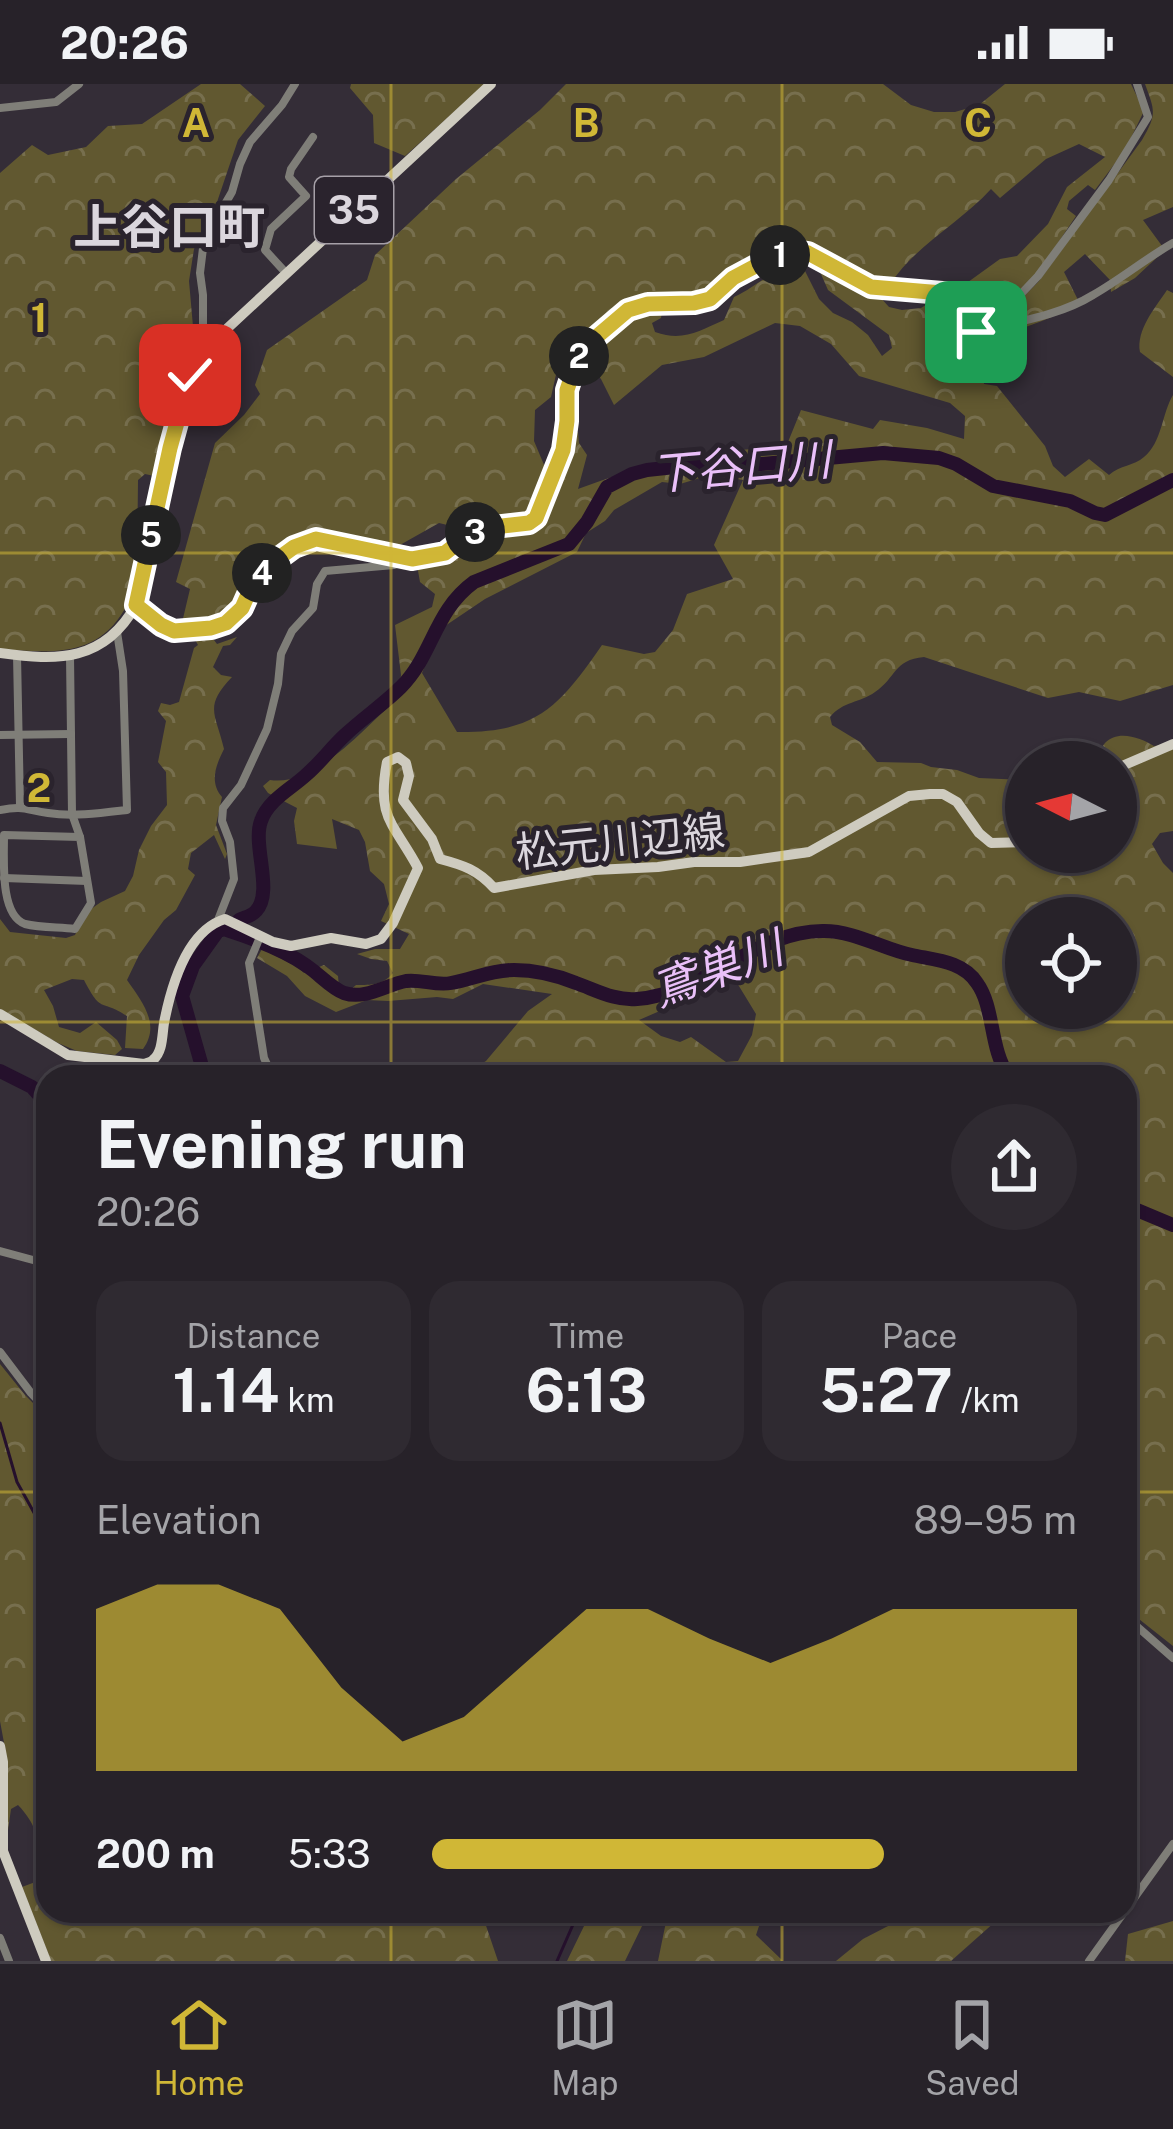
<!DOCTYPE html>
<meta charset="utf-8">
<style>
body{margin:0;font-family:"Public Sans","Noto Sans JP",sans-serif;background:#2f2a31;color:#f1f3f6;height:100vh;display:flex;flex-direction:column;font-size:45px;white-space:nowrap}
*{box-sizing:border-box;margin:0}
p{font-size:39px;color:#a4a4a8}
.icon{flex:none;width:66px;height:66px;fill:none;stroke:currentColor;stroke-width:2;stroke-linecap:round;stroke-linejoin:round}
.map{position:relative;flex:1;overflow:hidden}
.drawer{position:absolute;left:36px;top:981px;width:1101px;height:858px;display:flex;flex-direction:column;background:#272229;border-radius:36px;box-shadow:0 3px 9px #0004,0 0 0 3px #433f46}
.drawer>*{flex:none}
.needle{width:78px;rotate:276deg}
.buttons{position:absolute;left:1005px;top:657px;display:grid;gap:24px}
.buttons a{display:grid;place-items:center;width:132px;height:132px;border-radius:50%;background:#272229;box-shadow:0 3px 9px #0004,0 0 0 3px #433f46;font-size:60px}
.pin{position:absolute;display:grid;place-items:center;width:102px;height:102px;color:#fff;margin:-51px;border-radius:24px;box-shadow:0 6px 18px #0006}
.km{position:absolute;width:60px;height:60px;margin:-30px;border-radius:50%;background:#222;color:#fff;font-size:33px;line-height:60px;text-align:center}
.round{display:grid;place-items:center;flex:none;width:126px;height:126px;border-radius:63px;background:#2f2a31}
.summary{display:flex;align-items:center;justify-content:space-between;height:204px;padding:0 60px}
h1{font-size:66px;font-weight:700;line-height:90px}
.metrics{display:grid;grid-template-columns:repeat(3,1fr);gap:18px;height:204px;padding:12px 60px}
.metrics div{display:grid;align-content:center;border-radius:30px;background:#2f2a31;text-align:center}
.metrics b{font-size:60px;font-weight:700}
.metrics small{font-size:33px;font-weight:400}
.metrics p{font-size:33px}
.chart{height:336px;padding:24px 60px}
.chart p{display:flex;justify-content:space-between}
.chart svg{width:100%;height:216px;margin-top:12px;fill:#d0b736;opacity:.7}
ul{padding:0 60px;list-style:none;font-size:39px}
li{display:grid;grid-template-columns:192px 144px 1fr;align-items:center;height:90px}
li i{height:30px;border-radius:15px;background:#d0b736}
.status{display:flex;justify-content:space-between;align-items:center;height:84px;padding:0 60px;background:#272229;direction:ltr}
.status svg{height:33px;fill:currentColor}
.tabs{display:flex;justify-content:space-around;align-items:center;height:168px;border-top:3px solid #433f46;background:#272229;font-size:33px;color:#a4a4a8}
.tabs a{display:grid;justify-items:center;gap:6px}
.tabs .on{color:#d0b736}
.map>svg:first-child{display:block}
.forest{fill:url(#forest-crowns);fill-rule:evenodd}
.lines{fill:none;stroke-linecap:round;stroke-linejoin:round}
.stream{stroke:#25102c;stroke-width:3}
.river{stroke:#25102c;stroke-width:14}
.minor{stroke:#7f7e78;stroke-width:8}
.major{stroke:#cecbbf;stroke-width:10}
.route-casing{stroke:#fff;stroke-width:24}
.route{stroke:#d0b736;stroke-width:15}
.grid{fill:none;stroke:#d0b736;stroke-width:3;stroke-opacity:0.55}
.labels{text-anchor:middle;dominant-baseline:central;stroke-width:10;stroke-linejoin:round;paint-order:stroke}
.shield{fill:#2a232d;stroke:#a6a0a8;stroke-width:3}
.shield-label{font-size:39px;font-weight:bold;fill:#dbd6dd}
.street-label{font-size:42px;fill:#dbd6dd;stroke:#2a232d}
.water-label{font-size:45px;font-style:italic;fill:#eac0f9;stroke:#2a232d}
.quarter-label{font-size:48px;font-weight:bold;fill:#dbd6dd;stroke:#2a232d}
.grid-label{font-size:39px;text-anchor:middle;font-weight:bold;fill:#d0b736;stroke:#2a232d;stroke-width:10;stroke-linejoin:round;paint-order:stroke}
</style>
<div class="status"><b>20:26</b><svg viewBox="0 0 49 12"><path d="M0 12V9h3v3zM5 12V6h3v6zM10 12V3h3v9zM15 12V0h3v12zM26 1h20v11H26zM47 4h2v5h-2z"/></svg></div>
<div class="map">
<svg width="1173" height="1877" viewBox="0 0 1173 1877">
<defs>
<pattern id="forest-crowns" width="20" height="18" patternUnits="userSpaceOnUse" patternTransform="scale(3)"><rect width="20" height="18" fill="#615830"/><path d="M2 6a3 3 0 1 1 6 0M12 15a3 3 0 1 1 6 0" fill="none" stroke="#776f4e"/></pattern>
</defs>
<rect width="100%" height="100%" fill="#342d37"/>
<g class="forest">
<path d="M201 0H240L265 22 238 56 216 121 194 165 189 197 194 254 178 282 185 289 159 393 145 390 138 396 137 481 141 487C135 501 130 518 121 531 92 575 45 568 0 565V89L32 61 48 71 86 63 108 42 142 40Z"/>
<polygon points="351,0 485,0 405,72 374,59 373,31 350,4"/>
<path d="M566 0H883L911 21 934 28H955L979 21 1005 0H1131L1144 27 1125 66 1095 106 1088 101 1069 117 1067 125 1076 132C1061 154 1025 211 1004 225 997 230 984 231 976 228 967 224 962 213 957 206L1000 175 1017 172 1048 140 1067 103 1105 73 1079 60 1046 75 1000 114 991 105C960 139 916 161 891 199L871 197 797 160 780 165 756 163 753 176C746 181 737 186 730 192 720 201 714 211 700 214 675 220 650 210 626 223 598 238 584 271 557 286L551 313 535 326 534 357 547 388 536 424 530 433 460 444 439 439 391 466C370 461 346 452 325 452 293 451 263 477 248 502 241 514 239 525 227 534 215 543 196 543 181 543L190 505 176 498 215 359 244 331 260 310 255 301 267 266 367 196 375 171 456 95 540 26Z"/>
<path d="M1145 0H1173V123L1143 136 1165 166 1135 194 1111 208 1110 196 1085 170 1064 188 1080 220C1046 236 1009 253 971 253L962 245 957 229 980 239 1003 234 1039 197 1142 56C1157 30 1155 27 1145 0Z"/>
<path d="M817 181 863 208 879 212 889 223 902 226 921 224 934 216 947 220C950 241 956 258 979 261L984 300 997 302 1045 362 1053 382 1065 393 1089 375 1109 391C1120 381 1134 382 1144 373 1162 359 1162 329 1173 311V601L1120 617 1079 608 1048 614 924 573C893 576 897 593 875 608 860 619 843 617 830 633L832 641 860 658 877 678 921 679 931 683 957 686 979 694 1026 696V768H1116V678H1096C1099 672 1100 665 1105 659 1118 645 1141 654 1154 662L1173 660V747L1160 749 1152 760 1163 779 1173 789V1562L1125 1524V993H460L486 977 528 927 552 910 483 900 453 915 437 913 388 917 367 916 336 928 305 912 287 892 257 874 262 865 296 882 304 889 324 881 338 892 340 915 356 901C372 901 383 901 393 889L387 877 371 875 357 870 375 865H400L409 850 381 837 389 820 384 800 370 787 365 758 359 746 332 735 337 765 297 760 294 737 297 724 268 709 263 702 270 696C316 703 365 643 398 614L401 591 395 541 432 523 435 510 420 498 417 481 444 476 473 456 530 448 544 438 558 389 568 368 573 347 578 348 579 359 587 371 578 405C646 379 713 365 786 363L801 326 873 345 880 336 927 344 964 355 965 332 950 319 859 292 831 260 800 242 775 239 704 273 662 281 614 321 601 295 583 275C607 251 626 227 662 227L661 234 652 239 655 248C683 258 699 247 724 236L734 213C764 199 768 183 805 187L819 215 833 229 852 238 868 251 882 272 892 264 889 251 828 206ZM710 391 743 396 714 461 733 495 687 510 673 546 655 568 644 570 602 561C559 623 537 649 457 648L422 589 439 546 485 515 577 468 586 449 605 437 614 426 662 398 680 400ZM1026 834H1116V924H1026ZM731 889 756 930 752 951 738 977 726 978 691 953 680 958 661 952 639 936 715 903Z"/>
<path d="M1167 206 1173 209V293L1140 268C1136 246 1155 224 1167 206Z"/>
<path d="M200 547H207L217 560 237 553 230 561 223 562 213 583 221 591 232 593C203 623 216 630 224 665 216 681 209 698 222 713L216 741 227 770 225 775 214 751 191 769 188 785 195 791 176 826 164 836 139 871 127 896C142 918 161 940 143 965L125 964 127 932C100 914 102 931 84 896L72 895 44 906 53 922 59 943 80 949 96 938 117 956 122 965 115 971 77 967 58 959 0 925V835L10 848 66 854 75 851 84 830 101 818 125 807 133 792 139 766 151 742 167 721 166 688 158 678 166 637 158 627 161 619 170 621 179 618 194 564 198 561 192 550Z"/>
<path d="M0 1280 25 1311 48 1334V1827H481L498 1877H51L22 1803 38 1797C40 1766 42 1746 18 1721L11 1725 6 1760 7 1675 0 1637Z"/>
<polygon points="583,1827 764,1827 756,1851 783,1877 658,1877 666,1838 643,1840 625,1877 567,1877 585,1840"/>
<polygon points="917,1827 996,1827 996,1837 951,1877 836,1877 863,1855"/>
<polygon points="1173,1837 1173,1877 1125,1877 1128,1850"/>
</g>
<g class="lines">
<g class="stream">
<polyline points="0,1339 17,1398 48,1454"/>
<polyline points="557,1877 575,1836 572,1827"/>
</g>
<g class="river">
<path d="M239 836C245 833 252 832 256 827 274 808 252 761 261 737 268 716 291 705 306 691 320 679 331 664 345 651 363 634 384 620 401 603 433 571 434 527 474 498L569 460 587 438 607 403 632 390 647 386 703 380 750 381 883 369 939 374 956 380 993 402 1070 417 1095 429 1105 431 1173 396"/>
<polyline points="0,987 32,1003 48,1021"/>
<path d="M205 993 182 912 193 882 218 847 224 845C252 854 283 865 307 882 319 890 331 904 344 909 365 916 386 901 406 897 421 895 436 902 451 899 473 895 491 886 514 886 535 886 556 891 576 899 596 906 615 917 637 915 705 910 756 846 824 847 855 847 883 865 912 871 935 876 963 877 977 899 995 924 989 964 1009 993"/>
<polyline points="1125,1121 1173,1141"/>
</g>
<g class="minor">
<polyline points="0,24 56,18 79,0"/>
<polyline points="286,189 265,166 271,145 306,112 289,93 291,85 313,53"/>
<path d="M955 218 957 238 976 248C1015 238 1059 232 1093 211 1121 195 1145 175 1173 159"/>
<polyline points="203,264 203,211 200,189 204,156 232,108 240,80 250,58 282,21 295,0"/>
<path d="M136 521 161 541 174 547 211 544 226 539 243 524 250 506 267 482 294 463 316 455 412 475 445 469 472 449 485 444 529 439 541 426 553 385 563 366 567 337V306L577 276 594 255 629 226 648 220 694 219 710 215 733 194 762 178 795 167 808 169 871 203 954 210C968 235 974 234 1001 231L1038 192 1109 96 1148 33 1137 0"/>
<polyline points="17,571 20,722"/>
<polyline points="70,572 72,730 80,753"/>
<polyline points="0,651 71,650"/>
<path d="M0 726C24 721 26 726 48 729 73 733 102 729 127 726L123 587 117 548"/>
<path d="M4 751 80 753 91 819 75 845C59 843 41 844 25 840 0 831 4 778 4 751Z"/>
<polyline points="4,794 87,797"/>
<polyline points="218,836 234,795 230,758 222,737 223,724 241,701 267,645 278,600 281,570 292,547 313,524 317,500 325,487 394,481 411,475"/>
<polyline points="260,853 249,879 264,974 273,993"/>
<polyline points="0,1167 48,1180"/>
<polyline points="0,1268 31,1309 48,1327"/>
<polyline points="1125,1532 1173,1574"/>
<polyline points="0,1854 9,1877"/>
<polyline points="1089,1877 1173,1760"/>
</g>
<g class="major">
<path d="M0 569C58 577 104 578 136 521L185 306 204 266 491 0"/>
<polyline points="1116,688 1122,682 1173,660"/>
<path d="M0 930 68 971 144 980C147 979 151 978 153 976 163 968 162 951 164 939 171 903 186 847 225 835L273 858 291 862 331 854 366 860 381 855 393 839 418 784C394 739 376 735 387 678L398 673 406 679 409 692 403 716 432 755 440 775C463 781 478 786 494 804L594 786 658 783 694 778H740L809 768 909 712 930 710H943L957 718 979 749 991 759 1026 758"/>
<polyline points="0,1662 3,1678 3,1767 46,1877"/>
</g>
</g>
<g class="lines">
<defs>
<polyline id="route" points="190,291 170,364 136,521 161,541 174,547 211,544 226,539 242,524 250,506 268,482 294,463 316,455 412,475 445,469 472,448 485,444 529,439 536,434 563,366 567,337 567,306 577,276 594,255 628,226 648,220 694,219 710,215 733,194 763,178 795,167 808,169 871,203 954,210 957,238 976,248"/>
</defs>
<use href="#route" class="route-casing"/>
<use href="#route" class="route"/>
</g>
<path class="grid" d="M391 0V993M782 0V993M0 469H1173M0 938H1173M0 1408H48M1125 1408H1173M391 1827V1877M782 1827V1877"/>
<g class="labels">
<rect class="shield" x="315" y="93" width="78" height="66" rx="9"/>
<g class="shield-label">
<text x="354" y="126">35</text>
</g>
<g class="street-label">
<text transform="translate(620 757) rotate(-6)">松元川辺線</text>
</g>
<g class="water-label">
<text transform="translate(741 382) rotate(-5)">下谷口川</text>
<text transform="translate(717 884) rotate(-20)">鳶巣川</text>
</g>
<g class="quarter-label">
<text x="169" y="142">上谷口町</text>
</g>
</g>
<g class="grid-label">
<text x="196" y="53">A</text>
<text x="586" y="53">B</text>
<text x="978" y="53">C</text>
<text x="39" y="248">1</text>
<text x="39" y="718">2</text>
</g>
</svg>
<div class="buttons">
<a><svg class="needle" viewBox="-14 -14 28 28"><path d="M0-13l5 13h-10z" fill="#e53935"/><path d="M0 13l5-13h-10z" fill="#a4a4a8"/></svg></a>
<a><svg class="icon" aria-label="locate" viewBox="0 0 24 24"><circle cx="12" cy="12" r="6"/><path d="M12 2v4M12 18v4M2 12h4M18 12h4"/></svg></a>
</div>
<div class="pin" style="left:976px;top:248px;background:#1e9e55"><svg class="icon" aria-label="arrive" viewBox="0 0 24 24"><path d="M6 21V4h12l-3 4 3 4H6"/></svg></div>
<div class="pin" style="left:190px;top:291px;background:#d93025"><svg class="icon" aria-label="check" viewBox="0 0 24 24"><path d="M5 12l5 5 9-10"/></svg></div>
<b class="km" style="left:780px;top:171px">1</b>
<b class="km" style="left:579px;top:272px">2</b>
<b class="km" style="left:475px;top:448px">3</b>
<b class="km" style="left:262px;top:489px">4</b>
<b class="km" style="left:151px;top:451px">5</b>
<section class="drawer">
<div class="summary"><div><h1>Evening run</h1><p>20:26</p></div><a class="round"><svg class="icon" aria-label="share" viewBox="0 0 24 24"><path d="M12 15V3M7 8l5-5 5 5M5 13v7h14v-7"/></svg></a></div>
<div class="metrics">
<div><p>Distance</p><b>1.14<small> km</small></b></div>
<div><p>Time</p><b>6:13</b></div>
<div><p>Pace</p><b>5:27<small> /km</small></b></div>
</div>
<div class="chart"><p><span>Elevation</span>89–95 m</p>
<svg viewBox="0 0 160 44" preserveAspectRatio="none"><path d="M0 44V11L10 6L20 6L30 11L40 27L50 38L60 33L70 22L80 11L90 11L100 17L110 22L120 17L130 11L140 11L150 11L160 11V44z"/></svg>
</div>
<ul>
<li><b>200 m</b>5:33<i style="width:70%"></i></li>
</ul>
</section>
</div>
<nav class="tabs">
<a class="on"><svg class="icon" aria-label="home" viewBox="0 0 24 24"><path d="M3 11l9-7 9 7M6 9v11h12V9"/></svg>Home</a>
<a><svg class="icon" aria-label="map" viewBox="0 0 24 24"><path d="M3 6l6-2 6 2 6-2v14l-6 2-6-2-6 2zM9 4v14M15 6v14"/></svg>Map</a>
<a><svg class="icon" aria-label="saved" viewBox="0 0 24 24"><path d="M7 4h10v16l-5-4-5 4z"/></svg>Saved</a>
</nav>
